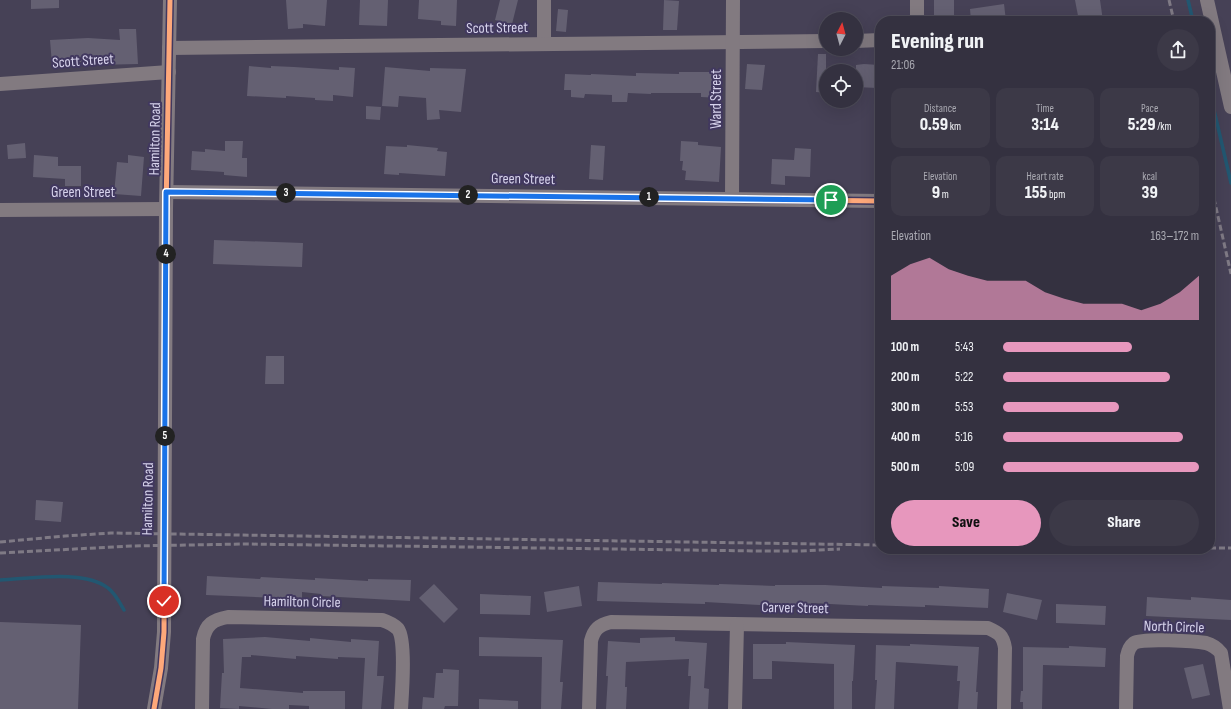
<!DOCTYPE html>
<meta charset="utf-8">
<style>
body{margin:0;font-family:"Sofia Sans Condensed",sans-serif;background:#3c3947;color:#f1f3f6;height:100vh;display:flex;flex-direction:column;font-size:15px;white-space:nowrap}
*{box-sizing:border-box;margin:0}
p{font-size:13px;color:#a9a9b1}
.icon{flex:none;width:22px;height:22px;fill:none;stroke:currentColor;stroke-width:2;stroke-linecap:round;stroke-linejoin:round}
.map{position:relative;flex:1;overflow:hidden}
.drawer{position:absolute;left:875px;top:16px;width:340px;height:538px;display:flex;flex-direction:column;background:#343140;border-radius:16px;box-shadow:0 4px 16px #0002,0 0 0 1px #4e4c59}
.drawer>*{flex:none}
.needle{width:26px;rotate:6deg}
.tools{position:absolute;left:819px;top:12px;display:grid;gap:8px}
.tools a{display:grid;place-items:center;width:44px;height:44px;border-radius:50%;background:#343140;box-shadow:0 4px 16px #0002,0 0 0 1px #4e4c59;font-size:20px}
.pin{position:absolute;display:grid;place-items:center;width:34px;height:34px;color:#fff;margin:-17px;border:2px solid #fff;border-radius:50%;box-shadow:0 1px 4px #0007}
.km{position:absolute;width:20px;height:20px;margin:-10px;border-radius:50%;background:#222;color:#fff;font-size:11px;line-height:20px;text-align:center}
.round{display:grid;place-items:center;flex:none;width:42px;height:42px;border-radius:21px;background:#3c3947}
.overview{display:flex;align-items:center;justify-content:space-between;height:68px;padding:0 16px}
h1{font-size:22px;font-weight:800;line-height:30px}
.figures{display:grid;grid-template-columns:repeat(3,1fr);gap:6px;height:68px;padding:4px 16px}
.figures div{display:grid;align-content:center;border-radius:10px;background:#3c3947;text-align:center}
.figures b{font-size:17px;font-weight:800}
.figures small{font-size:11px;font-weight:400}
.figures p{font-size:11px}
.chart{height:112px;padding:8px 16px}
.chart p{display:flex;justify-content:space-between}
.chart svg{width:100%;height:72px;margin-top:4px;fill:#e797bd;opacity:.7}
.action{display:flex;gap:8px;margin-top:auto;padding:8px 16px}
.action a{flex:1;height:46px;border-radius:24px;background:#e797bd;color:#111;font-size:16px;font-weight:800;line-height:46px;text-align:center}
.action a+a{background:#3c3947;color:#f1f3f6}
ul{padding:0 16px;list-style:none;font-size:13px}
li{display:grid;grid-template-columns:64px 48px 1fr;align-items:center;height:30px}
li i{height:10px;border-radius:5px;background:#e797bd}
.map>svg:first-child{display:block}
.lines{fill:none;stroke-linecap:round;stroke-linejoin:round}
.stream{stroke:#225771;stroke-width:3.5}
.building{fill:#646072}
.minor{stroke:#827a80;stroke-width:14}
.rail{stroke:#7f7a85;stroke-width:3;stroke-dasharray:6 3;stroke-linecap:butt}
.cycleway-casing{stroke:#41385f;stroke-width:8}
.cycleway{stroke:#fea87a;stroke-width:5}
.route-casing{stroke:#fff;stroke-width:8}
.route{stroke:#1a73e8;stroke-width:5}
.labels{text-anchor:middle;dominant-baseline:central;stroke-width:4;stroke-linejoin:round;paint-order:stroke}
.street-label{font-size:15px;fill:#d8d4ed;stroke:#41385f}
</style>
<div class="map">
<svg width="1231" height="709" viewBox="0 0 1231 709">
<rect width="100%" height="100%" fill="#464156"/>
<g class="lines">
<g class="stream">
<polyline points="1188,0 1193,21"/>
<polyline points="1210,93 1231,183"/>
<path d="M0 580C29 579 84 569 108 588 115 593 120 603 124 610"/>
</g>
</g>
<g class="building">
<polygon points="31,0 59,0 59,8 31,9"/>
<polygon points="286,0 327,0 325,26 303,24 303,28 288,29"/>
<polygon points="360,0 388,0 387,26 359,25"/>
<polygon points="419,0 457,0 456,26 441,25 441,21 418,19"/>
<polygon points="500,0 518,0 512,24 495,20"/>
<polygon points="664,0 679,1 677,30 663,30"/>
<rect x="934" y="0" width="20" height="21"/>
<polygon points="1075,0 1100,0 1103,21 1079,21"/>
<polygon points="1004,4 1006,21 971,21 970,9"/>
<polygon points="558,9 568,10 566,32 556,31"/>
<polygon points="119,29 136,29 138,64 95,65 96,61 52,64 50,40 88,38 120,40"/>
<polygon points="818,54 826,54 826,93 816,92"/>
<polygon points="747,64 765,65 762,90 745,89"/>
<polygon points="864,64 879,65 877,88 856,87 856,65"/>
<polygon points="249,66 271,68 271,66 294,67 339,70 339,67 355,68 353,97 333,95 333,101 315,100 315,98 286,96 286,98 247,96"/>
<polygon points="385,67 430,71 430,68 466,69 461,112 439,110 440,119 427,120 426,98 399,96 398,107 382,106"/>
<polygon points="679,72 721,72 721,98 701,97 701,93 651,93 651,94 628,93 627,102 612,102 612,95 585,94 584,98 571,97 571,90 564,90 565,74 591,75 591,74 636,76 636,73 679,74"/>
<polygon points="366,106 381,107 380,120 366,119"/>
<polygon points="225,141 243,141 242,158 247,158 247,177 224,175 224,172 191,170 192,151 205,152 205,149 225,151"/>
<polygon points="681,141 698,142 698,145 721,147 719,182 685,180 686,171 682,170 683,161 680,161"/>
<polygon points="25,143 26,158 8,159 7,145"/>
<polygon points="407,145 438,148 437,151 447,152 445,176 399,173 399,175 384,174 386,146 407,147"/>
<polygon points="591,145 605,146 603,180 589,179"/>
<polygon points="795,148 811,149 810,177 785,176 785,185 771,184 772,159 794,160"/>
<polygon points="34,155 58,157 58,166 81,166 81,186 65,186 65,179 33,177"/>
<polygon points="128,155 144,157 141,196 114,194 117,162 128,163"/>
<polygon points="214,240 303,243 302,267 213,264"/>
<polygon points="266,356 284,356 284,384 265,384"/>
<polygon points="36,500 63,502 61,522 35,520"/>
<polygon points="207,576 260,579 261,577 315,580 315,578 368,581 368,579 411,580 410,601 321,596 321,594 302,592 302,599 206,595"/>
<polygon points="598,582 662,584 662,583 719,585 719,584 775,586 775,585 825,585 882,588 882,586 939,588 939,586 989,589 988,608 925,605 925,607 868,605 868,606 811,603 811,606 775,606 705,602 705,604 597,601"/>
<polygon points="434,584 458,609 444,623 419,598"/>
<polygon points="579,586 582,606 547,612 544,592"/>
<polygon points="1007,593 1042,600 1037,620 1003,612"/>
<polygon points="480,594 531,596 530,615 480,614"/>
<polygon points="1147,597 1191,600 1191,597 1231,600 1231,620 1146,616"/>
<polygon points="1056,604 1106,606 1105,625 1056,623"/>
<polygon points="0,622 81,625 78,709 0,709"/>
<polygon points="265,637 310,641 310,638 351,642 351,639 379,641 377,676 384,676 381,709 362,709 365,658 338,657 338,659 296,656 296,659 251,655 251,657 242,657 240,688 303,693 303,691 345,691 345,709 309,709 309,706 289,705 289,709 272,709 239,706 239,709 220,708 222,673 224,673 223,639"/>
<polygon points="479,637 563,640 560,682 563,682 561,709 541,709 542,657 479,656"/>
<polygon points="675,637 675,641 707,643 704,688 709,689 708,709 689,709 691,676 688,676 689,659 626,662 625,687 627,687 626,709 606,709 608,676 606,676 608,641 640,643 640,638"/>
<polygon points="786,642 855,645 853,681 852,681 852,709 834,709 834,664 772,661 772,679 753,679 753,644 786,644"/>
<polygon points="910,644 979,647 976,692 978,692 977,709 958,709 960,681 957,681 958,666 896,662 894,709 875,709 877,680 875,680 876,645 910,646"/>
<polygon points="1069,646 1106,648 1105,667 1043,665 1042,709 1023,709 1023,702 1020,702 1021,691 1023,691 1023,647 1069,648"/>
<polygon points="1203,664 1210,695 1192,699 1184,668"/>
<polygon points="443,669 459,670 458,706 445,706 444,709 422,709 423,697 434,698 436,673 443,673"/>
<polygon points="479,699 518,701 518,709 479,709"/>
</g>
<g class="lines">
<g class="minor">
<polyline points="544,0 544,44"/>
<polyline points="917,0 917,21"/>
<polyline points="1207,0 1231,107"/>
<polyline points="856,41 880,40"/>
<polyline points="169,48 826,41"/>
<polyline points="0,84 169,72"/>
<polyline points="167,192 880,201"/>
<polyline points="732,198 733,0"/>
<polyline points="0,210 166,209"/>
<polyline points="154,709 161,668 164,632 166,209 170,0"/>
<path d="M202 709 203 639C206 624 213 620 228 617L382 620C388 622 393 624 398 629 406 640 402 693 401 709"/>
<path d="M589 709 591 641C594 629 599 625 611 622L988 628C999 633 1003 635 1005 648L1004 709"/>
<polyline points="735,709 737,625"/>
<path d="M1126 709 1127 656C1128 651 1130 646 1134 643 1143 638 1195 641 1206 643 1213 645 1217 648 1221 653L1230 709"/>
</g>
<g class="rail">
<polyline points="1169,0 1174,21"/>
<polyline points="1210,181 1231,274"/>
<polyline points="0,542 65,536 111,533 880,545"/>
<polyline points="1210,548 1231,548"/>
<polyline points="0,553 131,546 246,544 760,551 800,551 840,549"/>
</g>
<defs>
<g id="cycleway">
<polyline points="167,192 880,201"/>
<polyline points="154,709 161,668 164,632 166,209 170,0"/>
</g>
</defs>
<use href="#cycleway" class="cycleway-casing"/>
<use href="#cycleway" class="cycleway"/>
</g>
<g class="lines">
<defs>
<polyline id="route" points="164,601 166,192 831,200"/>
</defs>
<use href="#route" class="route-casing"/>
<use href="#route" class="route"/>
</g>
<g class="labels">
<g class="street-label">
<text transform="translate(497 28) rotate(-1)">Scott Street</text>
<text transform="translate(83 61) rotate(-4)">Scott Street</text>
<text transform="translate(716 99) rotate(-90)">Ward Street</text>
<text transform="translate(155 139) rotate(-89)">Hamilton Road</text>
<text transform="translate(523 179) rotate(1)">Green Street</text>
<text x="83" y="192">Green Street</text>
<text transform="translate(148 499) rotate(-89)">Hamilton Road</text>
<text transform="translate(302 602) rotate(1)">Hamilton Circle</text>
<text transform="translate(795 608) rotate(1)">Carver Street</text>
<text transform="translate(1174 627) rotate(2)">North Circle</text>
</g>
</g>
</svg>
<div class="tools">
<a><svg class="needle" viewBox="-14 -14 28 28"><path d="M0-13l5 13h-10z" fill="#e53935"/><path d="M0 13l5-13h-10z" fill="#a9a9b1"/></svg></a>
<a><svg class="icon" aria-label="locate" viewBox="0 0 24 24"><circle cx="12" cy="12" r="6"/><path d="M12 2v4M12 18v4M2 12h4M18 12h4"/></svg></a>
</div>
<div class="pin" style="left:831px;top:200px;background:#1e9e55"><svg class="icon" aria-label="arrive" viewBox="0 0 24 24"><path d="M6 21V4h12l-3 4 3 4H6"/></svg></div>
<div class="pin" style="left:164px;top:601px;background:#d93025"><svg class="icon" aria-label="check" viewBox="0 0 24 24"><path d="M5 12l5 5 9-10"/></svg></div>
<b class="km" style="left:649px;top:197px">1</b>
<b class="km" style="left:468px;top:195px">2</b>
<b class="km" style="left:286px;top:193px">3</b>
<b class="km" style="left:166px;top:254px">4</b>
<b class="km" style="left:165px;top:436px">5</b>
<section class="drawer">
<div class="overview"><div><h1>Evening run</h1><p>21:06</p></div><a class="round"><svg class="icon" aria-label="share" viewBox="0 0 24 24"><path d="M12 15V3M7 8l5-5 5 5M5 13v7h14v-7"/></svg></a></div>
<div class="figures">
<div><p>Distance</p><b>0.59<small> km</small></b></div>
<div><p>Time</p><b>3:14</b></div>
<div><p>Pace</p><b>5:29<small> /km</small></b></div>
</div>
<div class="figures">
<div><p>Elevation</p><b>9<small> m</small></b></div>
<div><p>Heart rate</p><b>155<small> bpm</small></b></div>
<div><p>kcal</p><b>39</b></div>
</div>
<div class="chart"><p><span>Elevation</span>163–172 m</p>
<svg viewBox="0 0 160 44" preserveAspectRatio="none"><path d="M0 44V17L10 10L20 6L30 13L40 17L50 20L60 20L70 20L80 27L90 31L100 34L110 34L120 34L130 38L140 34L150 27L160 17V44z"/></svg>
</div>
<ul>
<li><b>100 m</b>5:43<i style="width:66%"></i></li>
<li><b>200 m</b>5:22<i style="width:85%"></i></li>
<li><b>300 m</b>5:53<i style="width:59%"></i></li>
<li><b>400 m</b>5:16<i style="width:92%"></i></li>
<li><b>500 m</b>5:09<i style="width:100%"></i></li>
</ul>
<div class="action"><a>Save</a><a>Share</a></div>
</section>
</div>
